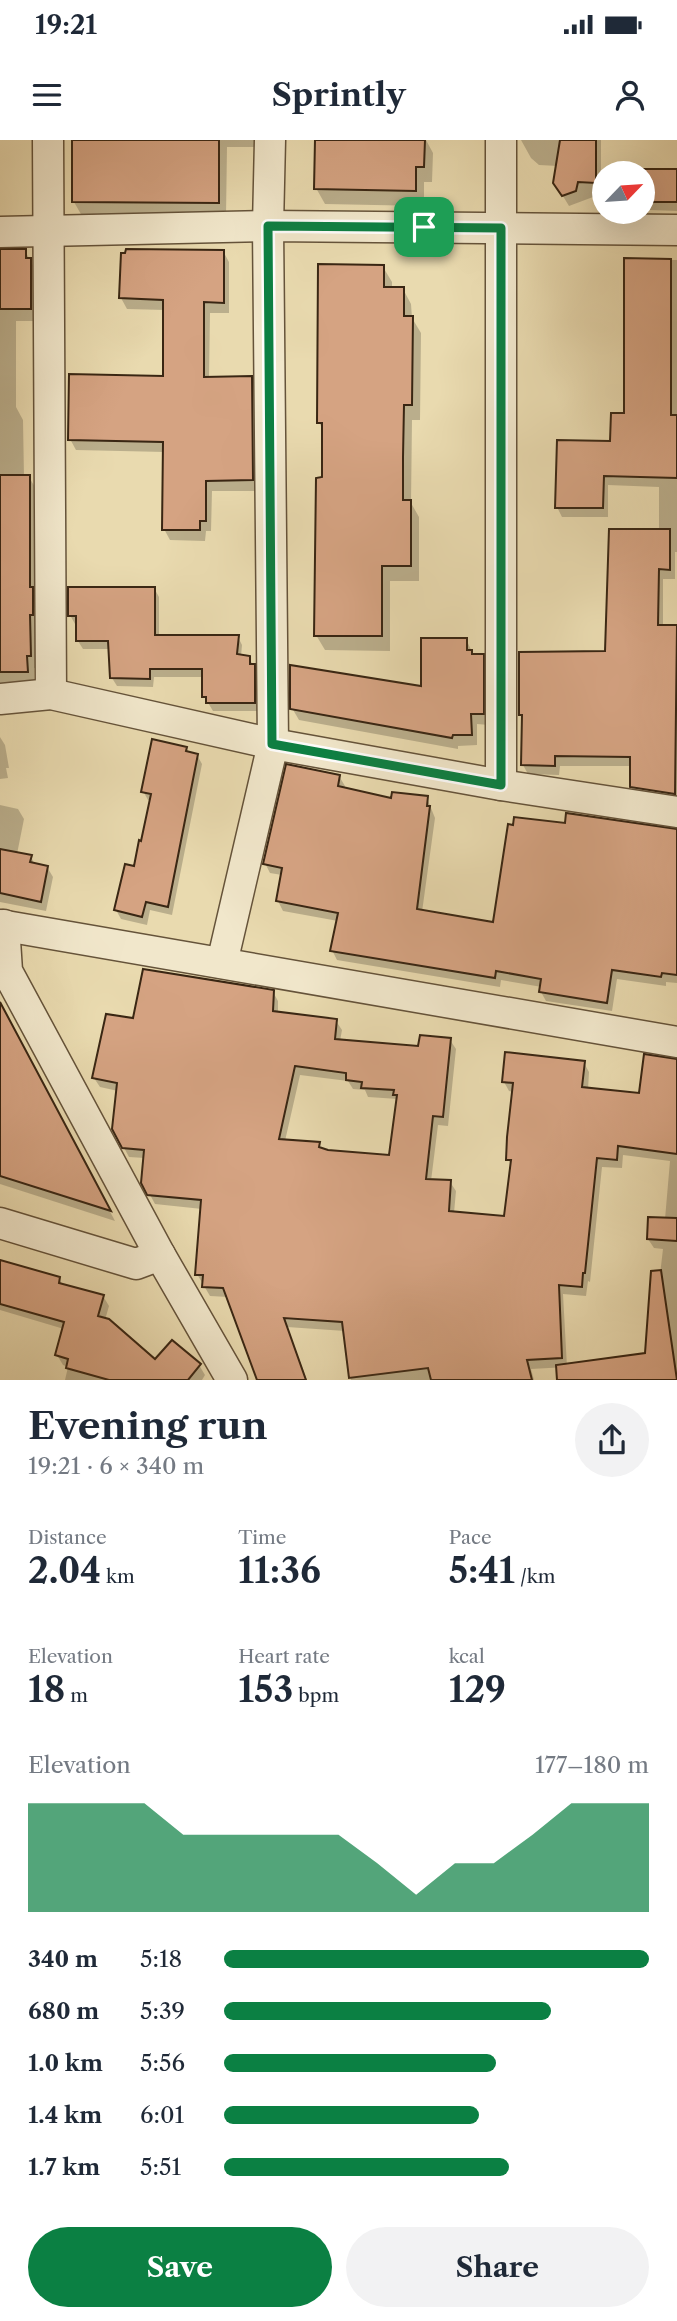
<!DOCTYPE html>
<meta charset="utf-8">
<style>
body{margin:0;font-family:"Libre Caslon Text",serif;background:#f2f2f3;color:#1f2937;height:100vh;display:flex;flex-direction:column;font-size:26px;white-space:nowrap}
*{box-sizing:border-box;margin:0}
p{font-size:23px;color:#747a83}
.icon{flex:none;width:38px;height:38px;fill:none;stroke:currentColor;stroke-width:2;stroke-linecap:round;stroke-linejoin:round}
.map{position:relative;height:1240px;overflow:hidden}
.side{display:flex;flex-direction:column;background:#fff;flex:1}
.side>*{flex:none}
.needle{width:46px;rotate:65deg}
.tools{position:absolute;left:592px;top:21px;display:grid;gap:14px}
.tools a{display:grid;place-items:center;width:63px;height:63px;border-radius:50%;background:#fff;box-shadow:0 7px 28px #0002;font-size:35px}
.pin{position:absolute;display:grid;place-items:center;width:60px;height:60px;color:#fff;margin:-30px;border-radius:14px;box-shadow:0 4px 10px #0006}
.round{display:grid;place-items:center;flex:none;width:74px;height:74px;border-radius:37px;background:#f2f2f3}
.overview{display:flex;align-items:center;justify-content:space-between;height:119px;padding:0 28px}
h1{font-size:38px;font-weight:700;line-height:52px}
.metrics{display:grid;grid-template-columns:repeat(3,1fr);gap:10px;height:119px;padding:7px 28px}
.metrics div{display:grid;align-content:center}
.metrics b{font-size:35px;font-weight:700}
.metrics small{font-size:19px;font-weight:400}
.metrics p{font-size:19px}
.chart{height:196px;padding:14px 28px}
.chart p{display:flex;justify-content:space-between}
.chart svg{width:100%;height:126px;margin-top:7px;fill:#0b8043;opacity:.7}
.cta{display:flex;gap:14px;margin-top:auto;padding:14px 28px}
.cta a{flex:1;height:80px;border-radius:42px;background:#0b8043;color:#fff;font-size:28px;font-weight:700;line-height:80px;text-align:center}
.cta a+a{background:#f2f2f3;color:#1f2937}
ul{padding:0 28px;list-style:none;font-size:23px}
li{display:grid;grid-template-columns:112px 84px 1fr;align-items:center;height:52px}
li i{height:18px;border-radius:9px;background:#0b8043}
.status{display:flex;justify-content:space-between;align-items:center;height:49px;padding:0 35px;background:#fff;direction:ltr}
.status svg{height:19px;fill:currentColor}
header{display:flex;justify-content:space-between;align-items:center;height:91px;padding:0 28px;background:#fff;font-size:32px;font-weight:700}
.map>svg:first-child{display:block}
.shadow{fill:#0003;fill-rule:evenodd}
.building{fill:#d5a382;stroke:#392613;stroke-width:2;fill-rule:evenodd}
.lines{fill:none;stroke-linecap:round;stroke-linejoin:round}
.minor-casing{stroke:#65533a;stroke-width:33}
.minor{stroke:#f1e7cb;stroke-width:30}
.route-casing{stroke:#fff;stroke-width:14}
.route{stroke:#0b8043;stroke-width:9}
</style>
<div class="status"><b>19:21</b><svg viewBox="0 0 49 12"><path d="M0 12V9h3v3zM5 12V6h3v6zM10 12V3h3v9zM15 12V0h3v12zM26 1h20v11H26zM47 4h2v5h-2z"/></svg></div>
<header><svg class="icon" aria-label="menu" viewBox="0 0 24 24"><path d="M4 6h16M4 12h16M4 18h16"/></svg>Sprintly<svg class="icon" aria-label="person" viewBox="0 0 24 24"><circle cx="12" cy="8" r="4"/><path d="M4 21q1-7 8-7t8 7"/></svg></header>
<div class="map">
<svg width="677" height="1240" viewBox="0 0 677 1240">
<rect width="100%" height="100%" fill="#e9daaf"/>
<filter id="stains"><feTurbulence type="fractalNoise" baseFrequency=".00286" numOctaves="4"/><feColorMatrix values="0 0 0 0 .2 0 0 0 0 .09 0 0 0 0 .02 0 0 0 .5 -.17"/></filter>
<radialGradient id="worn" r=".72"><stop offset=".6" stop-color="#630" stop-opacity="0"/><stop offset="1" stop-color="#630" stop-opacity=".3"/></radialGradient>
<g class="shadow">
<polygon points="74,0 261,0 261,7 227,7 226,76 82,76 74,62"/>
<polygon points="317,0 426,0 433,13 432,42 424,42 424,66 325,64 316,48"/>
<polygon points="521,0 601,0 601,54 569,66 555,43 558,26 539,25 531,18"/>
<polygon points="677,31 677,71 650,70 645,61"/>
<polygon points="0,111 25,111 37,132 38,181 16,181 16,267 23,280 24,337 29,337 36,349 37,528 34,528 34,544 0,551"/>
<polygon points="223,111 229,122 229,173 210,173 209,238 251,238 257,249 258,351 212,351 211,391 206,391 205,401 170,400 164,389 165,312 76,310 70,299 165,238 165,170 127,169 121,158"/>
<polygon points="626,120 677,120 677,412 675,412 675,439 663,439 663,487 677,487 677,663 637,656 631,647 631,626 560,626 559,635 528,634 523,625 524,580 520,575 606,513 659,391 659,347 608,345 608,377 562,377 557,367 612,303 626,275"/>
<polygon points="383,127 392,142 392,149 403,149 411,164 412,178 421,193 420,280 412,280 411,363 419,377 419,441 390,441 390,511 325,510 316,495 324,339 324,292 319,282"/>
<polygon points="154,448 159,457 159,496 238,497 242,505 241,516 249,518 258,534 259,571 213,571 204,556 204,537 154,537 153,547 117,546 112,538 110,509 83,509 78,501 78,484 75,484 70,475"/>
<polygon points="466,499 473,514 483,515 489,527 489,585 477,584 477,605 458,606 458,609 299,580 292,568 423,549"/>
<polygon points="0,597 5,605 9,628 6,628 8,638 0,639"/>
<polygon points="186,608 189,614 197,615 202,624 172,775 150,770 147,785 121,779 116,770 135,728 152,661 148,660 143,651"/>
<polygon points="339,636 345,646 344,649 393,660 427,658 435,678 422,772 494,784 566,684 677,691 677,843 666,842 666,846 617,839 612,871 546,861 541,852 542,847 501,840 500,847 337,820 332,810 338,781 283,771 278,761 282,735 270,733 265,723"/>
<polygon points="0,665 18,669 24,679 17,714 31,717 35,725 47,727 53,737 46,771 0,762"/>
<path d="M273 852 278 861V873L336 881 342 890 340 901 420 908 450 900 456 909 448 986 438 985 431 1041 450 1042 456 1051 454 1073 506 1078 512 1026 508 1019 513 952 509 951 504 942 584 923 589 932 588 950 640 954 677 921V1240H595L647 1214 657 1160 663 1109 654 1108 648 1099 665 1079 670 1021 623 1015 622 1028 602 1027 590 1142 588 1141 586 1156 563 1154 567 1227 531 1229 534 1240H351L345 1191 287 1187 307 1240H259L228 1157 210 1156 197 1134 202 1069 155 1064 143 1042 145 1018 129 1017 114 989 118 951 100 947 94 938 135 880ZM300 935 348 941 353 949 365 950 368 957 398 959 391 1016 322 1010 319 1004 285 1001Z"/>
<polygon points="0,862 115,1081 0,1044"/>
<polygon points="0,1121 59,1138 63,1146 103,1156 109,1166 105,1180 156,1221 199,1225 205,1235 202,1240 65,1240 68,1227 63,1225 57,1215 64,1189 0,1170"/>
</g>
<g class="building">
<polygon points="72,0 219,0 219,63 72,62"/>
<polygon points="315,0 425,0 424,27 416,27 416,51 314,49"/>
<polygon points="560,0 596,0 596,43 578,42 576,51 562,56 553,43"/>
<polygon points="644,29 677,29 677,62 643,62"/>
<polygon points="0,109 26,109 26,118 31,118 31,169 0,169"/>
<polygon points="126,109 224,110 224,163 204,162 204,237 252,236 253,340 206,341 206,381 200,381 200,390 162,390 163,302 68,300 69,234 163,236 163,160 119,158 121,113 125,113"/>
<polygon points="624,118 671,119 671,275 677,275 677,338 604,336 603,368 555,368 557,300 610,301 611,273 624,273"/>
<polygon points="318,124 384,125 384,147 404,147 404,176 413,176 412,265 404,265 403,317 403,360 411,360 411,426 382,426 382,496 314,496 316,338 322,337 322,283 317,283"/>
<polygon points="0,335 30,335 30,447 33,447 33,475 30,475 31,516 27,516 28,532 0,532"/>
<polygon points="609,389 670,389 670,430 659,429 658,485 677,485 675,654 630,647 630,617 555,616 555,626 521,625 522,575 519,575 519,512 605,511"/>
<polygon points="68,447 155,447 155,495 239,495 237,514 250,516 250,524 255,524 255,563 206,563 206,557 202,557 202,529 150,529 150,539 110,538 108,501 76,501 76,476 68,476"/>
<polygon points="421,498 467,498 467,510 472,510 472,514 484,514 484,574 471,574 472,595 453,595 452,598 290,569 290,525 421,546"/>
<polygon points="152,599 187,607 186,611 198,614 168,767 146,762 142,777 114,770 125,724 134,726 139,700 141,701 151,654 141,652"/>
<polygon points="286,624 340,635 338,646 391,658 392,652 428,656 427,666 430,666 417,769 493,782 508,684 513,685 514,677 565,683 566,673 677,689 677,835 662,833 661,837 612,830 607,863 539,852 541,839 496,831 495,838 330,811 338,773 276,761 282,728 263,724"/>
<polygon points="0,709 32,715 30,722 48,726 41,762 0,753"/>
<path d="M143 829 274 850 273 871 337 879 335 899 418 906 420 895 451 898 443 977 433 976 426 1039 451 1040 449 1071 504 1076 511 1020H506L507 997 513 943 502 942 505 912 585 921 582 947 639 953 644 914 677 919V1014L618 1006 617 1020 597 1018 585 1133H583L582 1147 559 1145 562 1218 527 1220 532 1240H431L428 1228 349 1238 342 1182 284 1178 306 1240H257L223 1148 202 1147 203 1135H195L201 1060 147 1055 141 1043 144 1010 122 1008 112 989 117 943 92 938 106 874 133 878ZM295 926 346 933V940L362 942 361 948 394 950 393 955H397L389 1015 328 1010 319 1007 320 1002 279 999Z"/>
<polygon points="0,862 84,1020 111,1071 0,1036"/>
<polygon points="648,1077 677,1078 677,1101 647,1099"/>
<polygon points="0,1120 60,1137 59,1143 104,1155 98,1176 109,1179 155,1219 172,1200 201,1224 188,1240 109,1240 66,1228 68,1219 55,1215 64,1182 0,1164"/>
<polygon points="661,1130 677,1240 557,1240 556,1225 645,1213 651,1131"/>
</g>
<g class="lines">
<defs>
<g id="minor">
<polyline points="48,0 51,554"/>
<polyline points="501,0 501,645"/>
<polyline points="0,92 268,86 677,90"/>
<polyline points="0,559 51,554 273,604 501,645 677,672"/>
<polyline points="0,785 677,902"/>
<polyline points="4,785 7,831 160,1115 232,1240"/>
<polyline points="222,823 273,604 268,86 270,0"/>
<polyline points="0,1083 136,1124 160,1115"/>
</g>
</defs>
<use href="#minor" class="minor-casing"/>
<use href="#minor" class="minor"/>
</g>
<g class="lines">
<defs>
<polygon id="route" points="268,86 501,88 501,645 272,604"/>
</defs>
<use href="#route" class="route-casing"/>
<use href="#route" class="route"/>
</g>
<rect width="100%" height="100%" filter="url(#stains)"/>
<rect width="100%" height="100%" fill="url(#worn)"/>
</svg>
<div class="tools">
<a><svg class="needle" viewBox="-14 -14 28 28"><path d="M0-13l5 13h-10z" fill="#e53935"/><path d="M0 13l5-13h-10z" fill="#747a83"/></svg></a>
</div>
<div class="pin" style="left:424px;top:87px;background:#1e9e55"><svg class="icon" aria-label="arrive" viewBox="0 0 24 24"><path d="M6 21V4h12l-3 4 3 4H6"/></svg></div>
</div>
<section class="side">
<div class="overview"><div><h1>Evening run</h1><p>19:21 · 6 × 340 m</p></div><a class="round"><svg class="icon" aria-label="share" viewBox="0 0 24 24"><path d="M12 15V3M7 8l5-5 5 5M5 13v7h14v-7"/></svg></a></div>
<div class="metrics">
<div><p>Distance</p><b>2.04<small> km</small></b></div>
<div><p>Time</p><b>11:36</b></div>
<div><p>Pace</p><b>5:41<small> /km</small></b></div>
</div>
<div class="metrics">
<div><p>Elevation</p><b>18<small> m</small></b></div>
<div><p>Heart rate</p><b>153<small> bpm</small></b></div>
<div><p>kcal</p><b>129</b></div>
</div>
<div class="chart"><p><span>Elevation</span>177–180 m</p>
<svg viewBox="0 0 160 44" preserveAspectRatio="none"><path d="M0 44V6L10 6L20 6L30 6L40 17L50 17L60 17L70 17L80 17L90 27L100 38L110 27L120 27L130 17L140 6L150 6L160 6V44z"/></svg>
</div>
<ul>
<li><b>340 m</b>5:18<i style="width:100%"></i></li>
<li><b>680 m</b>5:39<i style="width:77%"></i></li>
<li><b>1.0 km</b>5:56<i style="width:64%"></i></li>
<li><b>1.4 km</b>6:01<i style="width:60%"></i></li>
<li><b>1.7 km</b>5:51<i style="width:67%"></i></li>
</ul>
<div class="cta"><a>Save</a><a>Share</a></div>
</section>
